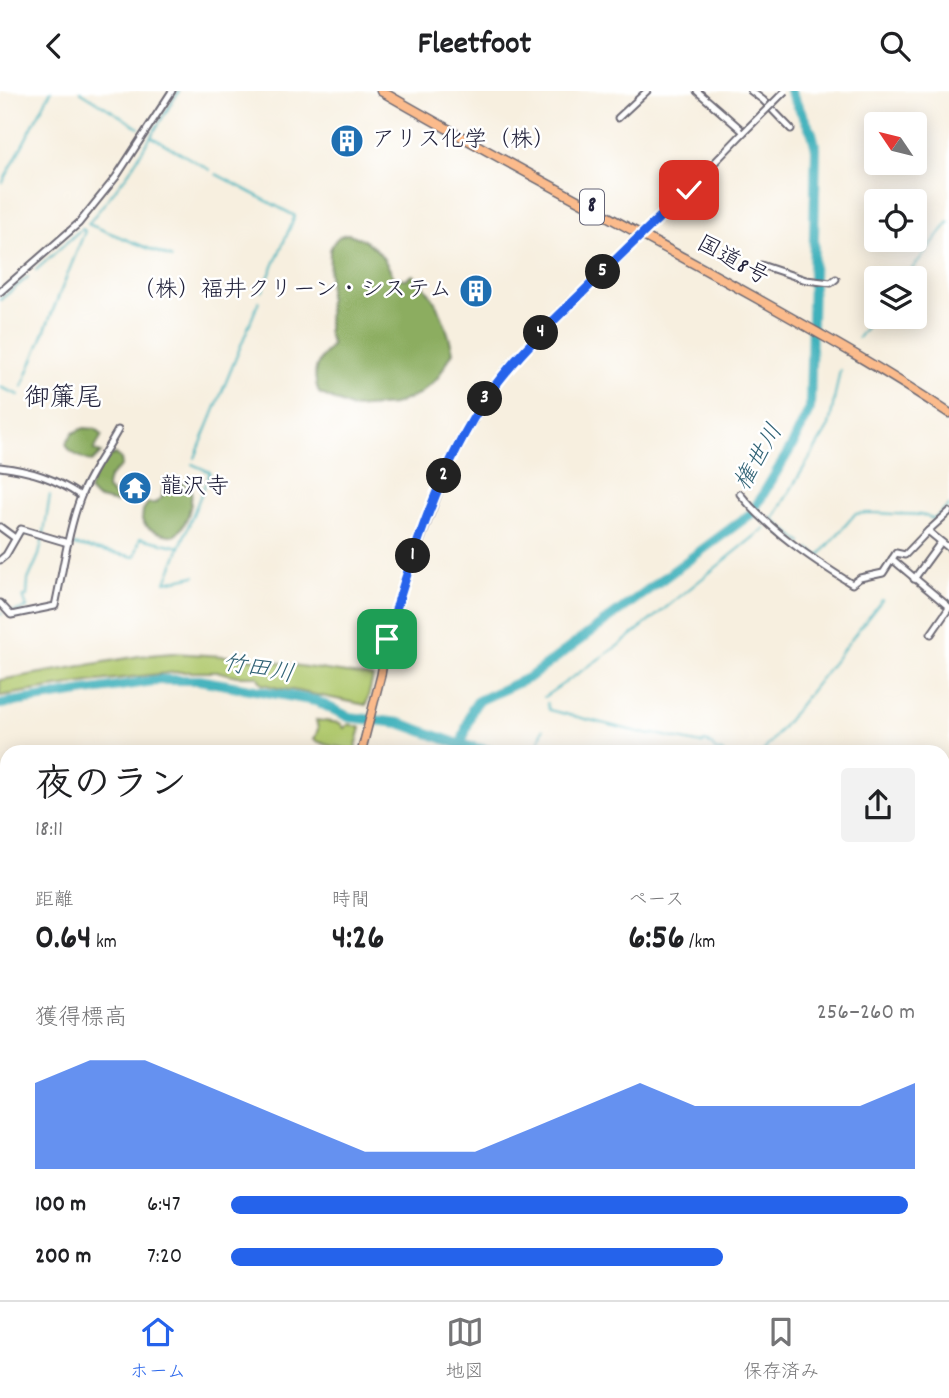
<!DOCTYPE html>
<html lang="ja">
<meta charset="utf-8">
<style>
body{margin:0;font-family:Dekko,"Klee One",sans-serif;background:#f2f2f2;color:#202124;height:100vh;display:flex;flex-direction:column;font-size:26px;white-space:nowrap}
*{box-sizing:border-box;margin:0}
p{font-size:23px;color:#757577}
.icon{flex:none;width:38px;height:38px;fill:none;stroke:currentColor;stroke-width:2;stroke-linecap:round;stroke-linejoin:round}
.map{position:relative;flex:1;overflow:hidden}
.sheet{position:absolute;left:0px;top:654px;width:950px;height:555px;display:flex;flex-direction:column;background:#fff;border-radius:21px 21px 0 0;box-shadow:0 4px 18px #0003}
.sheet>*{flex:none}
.needle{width:46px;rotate:305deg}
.fabs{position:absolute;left:864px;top:21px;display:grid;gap:14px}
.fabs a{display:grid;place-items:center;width:63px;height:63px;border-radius:7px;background:#fff;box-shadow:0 4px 18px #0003;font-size:35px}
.pin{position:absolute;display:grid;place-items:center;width:60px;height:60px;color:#fff;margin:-30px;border-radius:14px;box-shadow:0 4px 10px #0006}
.km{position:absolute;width:35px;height:35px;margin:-18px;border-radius:50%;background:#222;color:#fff;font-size:19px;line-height:35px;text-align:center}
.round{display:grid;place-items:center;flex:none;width:74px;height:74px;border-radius:7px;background:#f2f2f2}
.head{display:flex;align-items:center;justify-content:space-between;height:119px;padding:0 35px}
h1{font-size:38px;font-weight:800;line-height:52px}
.stats{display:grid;grid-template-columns:repeat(3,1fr);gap:10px;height:119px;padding:7px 35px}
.stats div{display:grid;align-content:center}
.stats b{font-size:35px;font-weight:800}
.stats small{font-size:19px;font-weight:400}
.stats p{font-size:19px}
.chart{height:196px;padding:14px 35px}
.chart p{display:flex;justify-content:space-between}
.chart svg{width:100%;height:126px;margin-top:7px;fill:#2563eb;opacity:.7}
ul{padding:0 35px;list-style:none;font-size:23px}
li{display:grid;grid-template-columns:112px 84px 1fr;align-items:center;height:52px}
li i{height:18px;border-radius:9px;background:#2563eb}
header{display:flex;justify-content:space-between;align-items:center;height:91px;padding:0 35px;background:#fff;font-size:32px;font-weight:800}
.tabs{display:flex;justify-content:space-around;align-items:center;height:98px;border-top:2px solid #e0e0e0;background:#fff;font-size:19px;color:#757577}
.tabs a{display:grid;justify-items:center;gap:4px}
.tabs .on{color:#2563eb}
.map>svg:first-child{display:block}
.green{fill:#b1c96e;stroke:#6a7654;stroke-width:2}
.forest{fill:#8cad61;stroke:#57684e;stroke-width:2}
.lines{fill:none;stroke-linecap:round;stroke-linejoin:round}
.stream{stroke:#41b1bb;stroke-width:2}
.river{stroke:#41b1bb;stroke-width:10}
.minor-casing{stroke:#6d6a74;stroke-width:9}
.major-casing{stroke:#6d6a74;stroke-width:10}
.highway-casing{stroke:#6d6a74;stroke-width:11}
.minor{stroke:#fff;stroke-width:5}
.major{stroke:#fbbb8c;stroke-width:7}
.highway{stroke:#fbbb8c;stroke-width:8}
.minor-bridge-casing{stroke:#6d6a74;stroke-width:9;stroke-linecap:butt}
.minor-bridge{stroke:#fff;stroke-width:5}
.route-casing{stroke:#fff;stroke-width:14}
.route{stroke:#2563eb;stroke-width:9}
.labels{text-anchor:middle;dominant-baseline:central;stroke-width:5;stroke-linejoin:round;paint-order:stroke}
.shield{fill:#fff;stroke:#646476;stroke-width:2}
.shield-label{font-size:21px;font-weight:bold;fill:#22223b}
.poi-label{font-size:23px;fill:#22223b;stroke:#fff;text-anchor:start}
.street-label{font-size:23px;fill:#22223b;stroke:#fff}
.water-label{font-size:24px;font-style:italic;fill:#306275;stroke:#fff}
.quarter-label{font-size:26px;fill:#22223b;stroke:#fff}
</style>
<header><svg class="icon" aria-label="back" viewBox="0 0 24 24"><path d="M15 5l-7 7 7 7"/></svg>Fleetfoot<svg class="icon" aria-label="search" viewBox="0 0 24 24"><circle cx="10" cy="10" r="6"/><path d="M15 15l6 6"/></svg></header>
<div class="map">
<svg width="949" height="1209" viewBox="0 0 949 1209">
<rect width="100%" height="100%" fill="#fff"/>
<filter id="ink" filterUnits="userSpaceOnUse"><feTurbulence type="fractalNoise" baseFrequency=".0143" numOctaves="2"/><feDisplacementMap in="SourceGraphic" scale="14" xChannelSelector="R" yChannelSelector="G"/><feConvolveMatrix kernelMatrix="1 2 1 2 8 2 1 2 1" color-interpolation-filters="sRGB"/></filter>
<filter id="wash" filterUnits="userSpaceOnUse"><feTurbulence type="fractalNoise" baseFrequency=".00686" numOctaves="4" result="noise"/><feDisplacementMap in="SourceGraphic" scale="28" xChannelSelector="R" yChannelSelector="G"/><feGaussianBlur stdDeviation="1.57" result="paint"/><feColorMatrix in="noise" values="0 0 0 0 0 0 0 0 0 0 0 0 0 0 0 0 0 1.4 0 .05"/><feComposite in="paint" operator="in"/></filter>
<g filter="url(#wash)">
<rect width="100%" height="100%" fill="#f7efdf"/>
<g class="green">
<path d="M172 562 240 566 373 586 366 614 292 599C281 599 273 595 262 593L257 585H237L220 581H177L89 591 0 605V589L139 565Z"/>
<polygon points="316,629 340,632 344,637 349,633 361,637 355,659 327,654 314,649 318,638"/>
</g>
<g class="forest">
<path d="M349 143C374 151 383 163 394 187L406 188 413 184C435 202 447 234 453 261L437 288 419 303 394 314 352 317 319 302C311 280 316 271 332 254L328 242 330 159C334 149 338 144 349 143Z"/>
<path d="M84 337 96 338 102 344 94 359 101 362 92 371C82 367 69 363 66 352L73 342Z"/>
<path d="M116 363 121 368 122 374C114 383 107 384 107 398L116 407V412L96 407 89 400C93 385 101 368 116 363Z"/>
<path d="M176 387 191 399C193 414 187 435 174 445 162 443 147 440 142 429L143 419 148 412H155L162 406 164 389Z"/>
</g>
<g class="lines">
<g class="stream">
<polyline points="80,0 139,37"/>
<polyline points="152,46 210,79"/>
<polyline points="216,83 295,125 262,201"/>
<polyline points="3,91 51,0"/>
<polyline points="172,167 88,133 127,84 179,0"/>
<polyline points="905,187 949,131"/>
<polyline points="0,209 28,186"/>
<polyline points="858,247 876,223"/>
<polyline points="0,296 19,304"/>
<polyline points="22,296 85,140 83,138 79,140 36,179"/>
<polyline points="195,367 259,210"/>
<polyline points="192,373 210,381 166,491 195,485"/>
<polyline points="802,452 773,428 829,335 840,279"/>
<polyline points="73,454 135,466 140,447 180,456"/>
<path d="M809 458 819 465 855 423C871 421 880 422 895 423 910 424 920 422 934 428L949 415"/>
<polyline points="13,521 27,517 23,505 27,505 28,489 39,464 44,442 50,404"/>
<polyline points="0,523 2,523"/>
<polyline points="544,606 622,552 765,437"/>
<polyline points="547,612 549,619 650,644 656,643 701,653 705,651 711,653 715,659 724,662"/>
<polyline points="536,662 543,638"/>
<polyline points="762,662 882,509"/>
<polyline points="0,727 7,725"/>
<polyline points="943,731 949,724"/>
<polyline points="0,1056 7,1060"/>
<polyline points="0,1169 7,1157"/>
<polyline points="252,1202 263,1209"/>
<polyline points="188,1209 192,1202"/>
<polyline points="293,1209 297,1202"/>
</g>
<g class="river">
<polyline points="0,613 159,589 199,589 316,610 349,626 400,632 461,654 502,662"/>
<polyline points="461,654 472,619 478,610 530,586 752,422 793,353 810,317 816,58 812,42 790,0"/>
<polyline points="943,798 949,801"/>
</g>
</g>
</g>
<g filter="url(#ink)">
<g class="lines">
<defs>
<g id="minor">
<polyline points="751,0 763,9 791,38"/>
<polyline points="618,27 647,0"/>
<polyline points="642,143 689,98 744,41 697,0"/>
<polyline points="761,174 806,189 831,192 836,188"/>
<polyline points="0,201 79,132 116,86 172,0"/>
<path d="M0 376C32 380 54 387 81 405"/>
<path d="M740 403C770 440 812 468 852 493L860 487 883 482 896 462 905 464 928 440 949 457"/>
<polyline points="0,436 15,447"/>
<polyline points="928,440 949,421"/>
<polyline points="892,468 949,516"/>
<polyline points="0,469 6,464 21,438 68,452"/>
<polyline points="914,488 941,451"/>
<path d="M0 512 11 524 55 515C63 479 68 439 81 405 90 381 106 361 118 339"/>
<polyline points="931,543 949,517"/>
<polyline points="0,771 7,776"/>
<polyline points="0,853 7,868"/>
<polyline points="0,902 7,883"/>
<polyline points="943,916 949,909"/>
<polyline points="0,936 7,935"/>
<polyline points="943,987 949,992"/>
<polyline points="943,1152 949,1159"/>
<polyline points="886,1202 890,1209"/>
<polyline points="298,1209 302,1202"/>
</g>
<g id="major">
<polyline points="361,662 381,584 387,548 404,492 448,375 461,349 487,306 510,274 642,143"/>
<polyline points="833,1202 837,1209"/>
</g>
<path id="highway" d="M381 0C505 72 633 138 758 208 822 244 888 281 949 322"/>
</defs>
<use href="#minor" class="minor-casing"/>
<use href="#major" class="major-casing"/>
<use href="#highway" class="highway-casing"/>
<use href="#minor" class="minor"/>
<use href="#major" class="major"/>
<use href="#highway" class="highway"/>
<defs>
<polyline id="minor-bridge" points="744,41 785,0"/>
</defs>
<use href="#minor-bridge" class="minor-bridge-casing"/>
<use href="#minor-bridge" class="minor-bridge"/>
</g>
</g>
<g class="lines" filter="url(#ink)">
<defs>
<path id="route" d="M387 548C411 467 440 373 489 303 515 266 549 234 582 202 617 167 653 132 689 99"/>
</defs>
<use href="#route" class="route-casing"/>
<use href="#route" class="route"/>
</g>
<defs>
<symbol id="building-disc" viewBox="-11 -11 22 22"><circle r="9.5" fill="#1f6fb2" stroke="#fff"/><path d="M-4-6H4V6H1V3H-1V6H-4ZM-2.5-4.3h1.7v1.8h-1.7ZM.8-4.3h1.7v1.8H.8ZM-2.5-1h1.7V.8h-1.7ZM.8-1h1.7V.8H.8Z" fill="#fff"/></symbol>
<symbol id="temple-disc" viewBox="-11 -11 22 22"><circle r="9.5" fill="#1f6fb2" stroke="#fff"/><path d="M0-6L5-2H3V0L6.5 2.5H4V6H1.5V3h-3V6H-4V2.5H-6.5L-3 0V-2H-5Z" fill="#fff"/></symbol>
</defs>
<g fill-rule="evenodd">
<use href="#building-disc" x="328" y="31" width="38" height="38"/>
<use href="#building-disc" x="457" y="181" width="38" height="38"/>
<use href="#temple-disc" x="116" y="378" width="38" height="38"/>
</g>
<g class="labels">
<rect class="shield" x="580" y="98.5" width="24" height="35" rx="5"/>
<g class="shield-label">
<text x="592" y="116">8</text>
</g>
<g class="poi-label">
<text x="372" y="50">アリス化学（株）</text>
<text x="452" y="200" text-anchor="end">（株）福井クリーン・システム</text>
<text x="160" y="397">龍沢寺</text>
</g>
<g class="street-label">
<text transform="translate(732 171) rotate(29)">国道8号</text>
</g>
<g class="water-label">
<text transform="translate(760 367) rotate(-60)">権世川</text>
<text transform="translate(258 579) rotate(10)">竹田川</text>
</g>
<g class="quarter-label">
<text x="63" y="308">御簾尾</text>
</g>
</g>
</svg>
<div class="fabs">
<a><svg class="needle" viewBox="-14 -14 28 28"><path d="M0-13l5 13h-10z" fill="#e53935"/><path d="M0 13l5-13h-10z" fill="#757577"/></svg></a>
<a><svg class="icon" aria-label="locate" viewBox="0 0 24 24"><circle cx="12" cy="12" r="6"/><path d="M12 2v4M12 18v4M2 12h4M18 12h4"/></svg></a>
<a><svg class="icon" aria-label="layers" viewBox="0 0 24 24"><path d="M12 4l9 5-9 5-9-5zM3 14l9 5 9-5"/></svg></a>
</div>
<div class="pin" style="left:387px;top:548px;background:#1e9e55"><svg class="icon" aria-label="arrive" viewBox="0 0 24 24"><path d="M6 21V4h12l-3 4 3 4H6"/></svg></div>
<div class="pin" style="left:689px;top:99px;background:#d93025"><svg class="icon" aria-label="check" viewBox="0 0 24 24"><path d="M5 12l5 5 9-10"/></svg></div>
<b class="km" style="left:413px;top:465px">1</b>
<b class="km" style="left:444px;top:385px">2</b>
<b class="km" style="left:485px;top:308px">3</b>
<b class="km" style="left:541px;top:242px">4</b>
<b class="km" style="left:603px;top:181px">5</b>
<section class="sheet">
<div class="head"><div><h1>夜のラン</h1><p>18:11</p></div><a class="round"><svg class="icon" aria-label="share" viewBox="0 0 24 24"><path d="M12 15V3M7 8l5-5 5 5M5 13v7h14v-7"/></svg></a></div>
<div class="stats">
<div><p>距離</p><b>0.64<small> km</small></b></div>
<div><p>時間</p><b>4:26</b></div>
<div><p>ペース</p><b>6:56<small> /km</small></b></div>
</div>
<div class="chart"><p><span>獲得標高</span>256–260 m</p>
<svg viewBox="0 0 160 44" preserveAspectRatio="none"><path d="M0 44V14L10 6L20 6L30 14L40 22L50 30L60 38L70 38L80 38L90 30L100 22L110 14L120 22L130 22L140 22L150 22L160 14V44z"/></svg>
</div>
<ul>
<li><b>100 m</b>6:47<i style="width:99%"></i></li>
<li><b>200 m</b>7:20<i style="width:72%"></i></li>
</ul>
</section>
</div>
<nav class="tabs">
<a class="on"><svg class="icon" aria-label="home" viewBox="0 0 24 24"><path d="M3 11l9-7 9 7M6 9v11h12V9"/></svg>ホーム</a>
<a><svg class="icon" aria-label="map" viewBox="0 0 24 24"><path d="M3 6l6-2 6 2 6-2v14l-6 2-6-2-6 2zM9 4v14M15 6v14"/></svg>地図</a>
<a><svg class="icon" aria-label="saved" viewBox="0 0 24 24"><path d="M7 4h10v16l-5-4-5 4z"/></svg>保存済み</a>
</nav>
